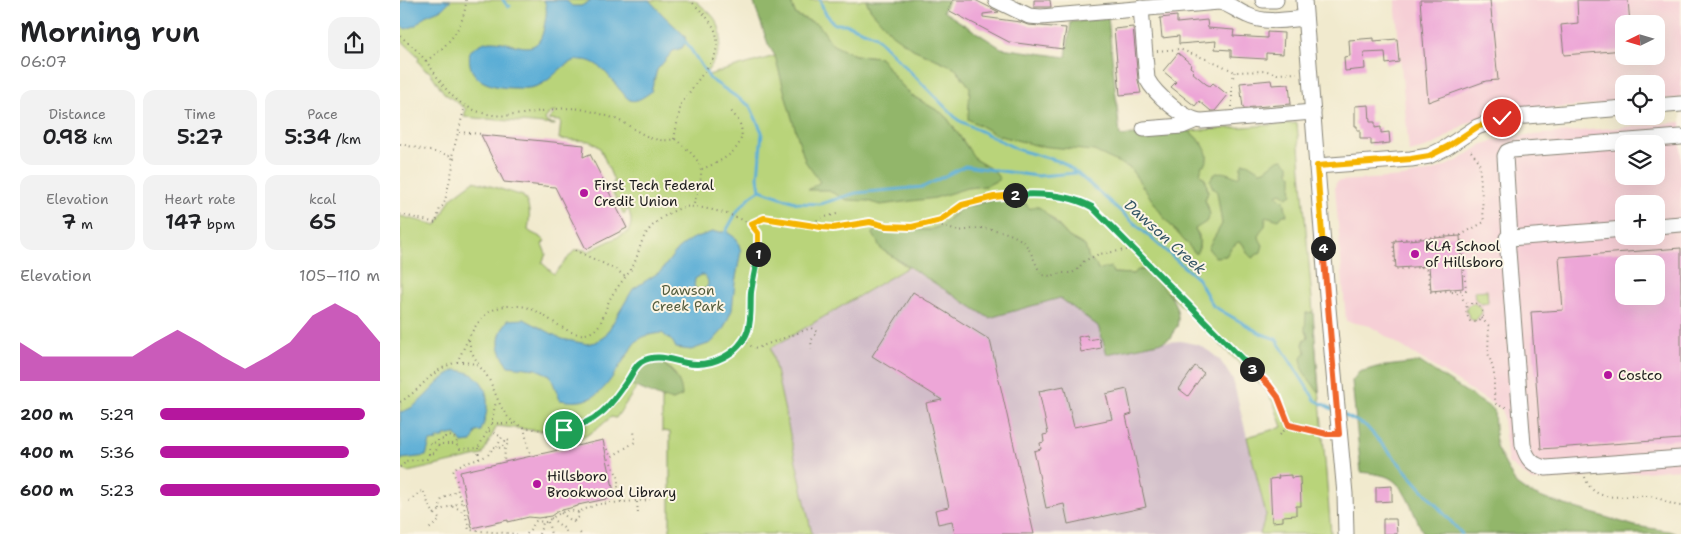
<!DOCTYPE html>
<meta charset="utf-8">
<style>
body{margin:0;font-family:"Shantell Sans",sans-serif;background:#f2f2f2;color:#202124;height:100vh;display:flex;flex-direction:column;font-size:19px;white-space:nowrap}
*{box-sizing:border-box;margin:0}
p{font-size:16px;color:#757577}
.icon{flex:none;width:28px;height:28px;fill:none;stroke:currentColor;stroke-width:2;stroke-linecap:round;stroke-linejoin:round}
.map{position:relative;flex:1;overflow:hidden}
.sheet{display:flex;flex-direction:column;background:#fff;width:400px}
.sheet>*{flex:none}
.needle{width:32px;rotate:265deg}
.fabs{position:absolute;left:1215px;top:15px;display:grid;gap:10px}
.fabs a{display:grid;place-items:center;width:50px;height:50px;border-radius:10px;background:#fff;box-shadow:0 5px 20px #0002;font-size:25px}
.pin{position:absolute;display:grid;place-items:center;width:42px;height:42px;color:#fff;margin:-21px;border:2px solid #fff;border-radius:50%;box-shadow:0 1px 5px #0007}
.km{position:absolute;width:25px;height:25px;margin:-12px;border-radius:50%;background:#222;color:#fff;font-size:14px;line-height:25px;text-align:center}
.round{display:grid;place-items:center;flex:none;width:52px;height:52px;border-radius:15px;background:#f2f2f2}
.head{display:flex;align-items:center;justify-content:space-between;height:85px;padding:0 20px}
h1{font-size:28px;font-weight:600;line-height:38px}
.stats{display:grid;grid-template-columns:repeat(3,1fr);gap:8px;height:85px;padding:5px 20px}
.stats div{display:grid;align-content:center;border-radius:12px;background:#f2f2f2;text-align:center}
.stats b{font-size:21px;font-weight:600}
.stats small{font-size:14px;font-weight:400}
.stats p{font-size:14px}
.chart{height:140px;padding:10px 20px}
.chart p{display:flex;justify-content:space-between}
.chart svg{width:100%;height:90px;margin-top:5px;fill:#b5179e;opacity:.7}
ul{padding:0 20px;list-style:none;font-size:16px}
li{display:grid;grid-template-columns:80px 60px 1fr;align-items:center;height:38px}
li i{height:12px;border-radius:6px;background:#b5179e}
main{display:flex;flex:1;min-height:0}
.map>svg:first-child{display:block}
.built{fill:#f6cfd6;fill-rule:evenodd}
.industrial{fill:#d1bdc9}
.green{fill:#b9d47a;stroke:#6a784b}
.forest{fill:#92b66a;stroke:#576943}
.water{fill:#5baed6;stroke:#3c6579;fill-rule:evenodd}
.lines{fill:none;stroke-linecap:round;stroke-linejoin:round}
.stream{stroke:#5baed6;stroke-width:3}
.building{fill:#eda6d7;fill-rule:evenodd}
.minor-casing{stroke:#868375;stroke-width:17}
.path{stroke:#868375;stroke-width:2;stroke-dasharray:1 4;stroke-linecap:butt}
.minor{stroke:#fff;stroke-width:15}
.split-1-casing{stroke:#fff;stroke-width:10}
.split-2-casing{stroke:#fff;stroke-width:10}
.split-3-casing{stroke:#fff;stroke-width:10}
.split-4-casing{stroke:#fff;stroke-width:10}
.split-5-casing{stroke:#fff;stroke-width:10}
.split-1{stroke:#22a559;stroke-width:6}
.split-2{stroke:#f5b400;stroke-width:6}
.split-3{stroke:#22a559;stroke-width:6}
.split-4{stroke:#f0652b;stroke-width:6}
.split-5{stroke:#f5b400;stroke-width:6}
.poi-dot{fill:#b5179e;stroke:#fcf5e5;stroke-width:2}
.labels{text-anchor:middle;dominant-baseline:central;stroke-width:4;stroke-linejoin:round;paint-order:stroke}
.poi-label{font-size:14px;fill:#1c1c1c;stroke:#fcf5e5;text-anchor:start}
.park-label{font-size:14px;fill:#535c3d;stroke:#fcf5e5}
.water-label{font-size:15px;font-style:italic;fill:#355666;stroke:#fcf5e5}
</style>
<main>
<section class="sheet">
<div class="head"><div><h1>Morning run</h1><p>06:07</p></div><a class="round"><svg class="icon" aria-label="share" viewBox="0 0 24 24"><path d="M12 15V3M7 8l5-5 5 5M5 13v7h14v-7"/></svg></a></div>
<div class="stats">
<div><p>Distance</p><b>0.98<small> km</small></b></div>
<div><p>Time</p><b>5:27</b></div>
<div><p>Pace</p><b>5:34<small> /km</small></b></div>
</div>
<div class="stats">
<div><p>Elevation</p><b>7<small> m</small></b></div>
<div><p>Heart rate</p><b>147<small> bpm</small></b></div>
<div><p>kcal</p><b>65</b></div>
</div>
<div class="chart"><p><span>Elevation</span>105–110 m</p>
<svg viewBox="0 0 160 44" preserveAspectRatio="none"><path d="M0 44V25L10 32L20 32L30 32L40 32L50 32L60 25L70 19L80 25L90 32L100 38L110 32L120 25L130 12L140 6L150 12L160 25V44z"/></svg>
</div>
<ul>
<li><b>200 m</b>5:29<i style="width:93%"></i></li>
<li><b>400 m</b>5:36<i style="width:86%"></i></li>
<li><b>600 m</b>5:23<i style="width:100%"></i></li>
</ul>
</section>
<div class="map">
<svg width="1281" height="534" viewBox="0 0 1281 534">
<rect width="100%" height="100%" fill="#fcf5e5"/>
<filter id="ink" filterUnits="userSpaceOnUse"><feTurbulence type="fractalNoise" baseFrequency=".02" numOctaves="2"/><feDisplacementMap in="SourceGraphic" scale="10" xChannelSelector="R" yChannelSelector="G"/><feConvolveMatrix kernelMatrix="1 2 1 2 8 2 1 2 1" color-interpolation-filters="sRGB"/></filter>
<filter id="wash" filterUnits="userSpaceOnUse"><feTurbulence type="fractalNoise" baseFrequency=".0096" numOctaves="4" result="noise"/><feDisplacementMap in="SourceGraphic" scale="20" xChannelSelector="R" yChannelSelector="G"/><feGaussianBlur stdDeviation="1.12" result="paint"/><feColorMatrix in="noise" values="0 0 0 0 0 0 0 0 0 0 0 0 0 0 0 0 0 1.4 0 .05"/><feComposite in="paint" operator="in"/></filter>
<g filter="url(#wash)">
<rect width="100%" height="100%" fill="#f1eace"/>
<g class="built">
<path d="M995 0H1281V98L1256 100V84H1224V102L1093 114 1079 118 1062 126 1039 142 1025 148 1009 152ZM1224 24H1256V56H1224Z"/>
<path d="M1281 122V469L1133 481 1108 463 1102 410 970 326 946 321 935 187 936 183 939 181 1003 177 1033 171 1057 161 1083 144 1109 137ZM1224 144H1256V176H1224ZM1224 204H1256V236H1224ZM1224 264H1256V296H1224Z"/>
</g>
<polygon class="industrial" points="508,267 589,318 660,298 698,326 707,354 763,342 781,341 799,345 810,352 820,360 833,380 866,515 860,534 412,534 371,348"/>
<g class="green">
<path d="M0 0H295C300 5 305 9 310 13 329 33 320 54 306 73L308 75 375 56 568 148 545 115 511 95 496 79 480 57 455 55 432 45 419 25 396 15 390 0H466L471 10 513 49 554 67 570 87 696 138 739 165 799 249V235L795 229 809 209 805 200 808 192 805 178 800 175 803 144 789 131 897 123 913 312 906 313 914 326 931 534H860L866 515 847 437 882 427 874 404 865 389 745 270H739L733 274 713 273 704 268 698 270 696 265 689 259 685 246 669 237 651 217 630 209 623 201C602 198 573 199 555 213 548 218 543 227 534 229 520 233 490 229 475 228L481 249 508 267 371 348 412 534H270V432L262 431V398L273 400 276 375 261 360 229 384 237 387 216 418 211 417 197 429 176 442 174 430 158 433 97 426 82 455 8 472 0 468V216L37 225 51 198 74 181 123 196C131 207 130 217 128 230 133 235 140 235 145 241L142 244 146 254 142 263 154 274 175 250H185L187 252 228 232C233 223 231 217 228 208L224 215 211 189 214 181 200 148 195 144 189 141 159 139 161 121 148 120 156 112 150 113 145 119 147 123 155 124V125L64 117 66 109 44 93 29 71 25 70 18 61 19 57 0 39Z"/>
<polygon points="1087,290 1088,303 1081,304 1075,299 1074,291"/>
<polygon points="1074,303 1081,308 1082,313 1075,321 1070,319 1066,310 1068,305"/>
</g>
<g class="forest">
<polygon points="353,0 390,0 396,15 419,25 433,45 455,55 480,57 496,79 511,95 545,115 576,160 593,170 600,179 586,186 567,188 535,198 480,205 468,201 447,200 427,190 408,190 420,182 405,161 388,105 375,56 368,44"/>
<path d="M466 0H549L543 11 601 48 666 57 671 22 708 18 720 136 789 131C799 140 811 149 806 164L802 165 800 175 805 178 808 192 805 200 810 214 806 222 795 229C800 236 801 246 796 254L765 219 730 168 694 151 639 146 597 135 568 119 570 87 554 67 513 49 492 34 471 10Z"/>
<path d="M883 159 889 165V172L892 175V184L891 186 892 194 887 197 881 193 877 195 881 199 884 200 887 215H883L879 220 866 216 865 226C858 233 857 236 863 245L861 252 852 258 847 253 843 244 838 242 831 248 826 256 815 257 808 248 822 224 817 192 813 188 810 181C816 167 826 173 837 177L840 175 841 166 843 163H847L860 171 865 170 878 160Z"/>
<path d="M598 199 623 201 630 209 636 206 642 209 669 237 685 246 689 259 696 265 698 270 711 267 713 273 733 274 738 270H745C762 286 783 302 777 327L774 330 772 337 763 342 707 354 698 326 660 298 589 318 481 249 473 234 475 228 529 230 540 226 562 208Z"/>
<polygon points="913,312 919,393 903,371 901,358 906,352 903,345 904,339 907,339 908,335 905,330 906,313"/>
<path d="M261 360C272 374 281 376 282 396L273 400 262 398 229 384C238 371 244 361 261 360Z"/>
<path d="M1020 362 1094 410 1096 447 1116 484 1126 491 1145 499 1235 526 1269 531 1277 534H1024C1013 516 1007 483 985 476 978 474 969 473 961 472L952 381 959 372 977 367Z"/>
</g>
<g class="water">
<polygon points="4,0 51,0 42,9 25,16 15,26 6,29 0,26 0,3"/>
<path d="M144 0H166L172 6H181L192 0H249L263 15 285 36 286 42 282 48 273 51 257 70 251 92C246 95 237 103 230 100 227 99 224 94 222 92 211 80 200 60 182 60 162 59 154 82 134 87 128 89 121 88 115 88 91 88 65 81 70 51 76 47 83 41 91 41 113 40 138 62 144 27 146 17 148 9 144 0Z"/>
<path d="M312 232H327L337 239 341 251 335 283 332 310 323 330 311 343 291 350 276 348 273 342 262 333C253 334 244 335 237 341 233 344 230 350 228 354 208 381 201 408 160 400L150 375 136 369 108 366C97 348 95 338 108 320L124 319 162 339 187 344 196 342 205 336 233 289 261 271 277 250 291 239ZM301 275C307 276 308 280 308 285L303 291 297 290 294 286 295 279Z"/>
<path d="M56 370C91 373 92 405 81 431L76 432 72 442 62 443 55 434 44 436V438H37V441L30 442 26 456 2 459 1 461 0 412C22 408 33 381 56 370Z"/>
</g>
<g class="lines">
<g class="stream">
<polyline points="103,0 108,7 110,6"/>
<polyline points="420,0 424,11 434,24 445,24 474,35 558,120 619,150 662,162 677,173 798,279 813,306 862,334 876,339 915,400 932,409"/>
<polyline points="283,42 286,42 310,79 350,106 362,132 358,177 360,190"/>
<polyline points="360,190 398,203 420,204 456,193 523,187 565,166 637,176 677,173"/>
<polyline points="325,233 338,210 351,196 360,190"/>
<polyline points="942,414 966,426 1062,534"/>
</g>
</g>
<g id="blocks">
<g class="building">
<polygon points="553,0 575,0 599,12 583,14 583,17 620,22 628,25 666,28 663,49 609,42 548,10"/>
<polygon points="634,0 650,0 651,7 634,7"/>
<polygon points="1020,0 1090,0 1098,80 1086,81 1028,102"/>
<polygon points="1177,0 1228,0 1230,24 1224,24 1224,50 1164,55 1161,25 1178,23"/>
<polygon points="777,16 777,23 807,20 808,28 834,30 833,36 867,38 867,32 884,33 883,54 866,53 866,59 831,57 831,50 815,49 816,41 779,44 779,36 762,38 760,18"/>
<polygon points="733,27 738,80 741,93 720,95 714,29"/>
<polygon points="974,38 974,41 997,39 999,62 986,64 985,52 964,53 965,69 945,71 944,57 950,56 949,40"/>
<polygon points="778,53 791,64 790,67 794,70 792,72 806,84 810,86 813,83 828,95 815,111 811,111 799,101 795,106 771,87 776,82 763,71"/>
<polygon points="871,80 872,85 889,84 891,104 843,108 840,83"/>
<polygon points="969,105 970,122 975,122 975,128 981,127 981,133 989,132 990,143 971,145 971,139 960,139 960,130 957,130 957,126 955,126 955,106"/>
<polygon points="81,135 184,145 183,157 190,154 227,228 186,249 155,187 104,182"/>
<polygon points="1060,236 1063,288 1031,291 1029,266 996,268 994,241"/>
<path d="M1281 248V439L1141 449 1131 312 1163 310 1159 257ZM1224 264H1256V296H1224Z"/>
<polygon points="513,292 590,340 634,534 555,534 552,521 538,524 535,510 549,507 526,403 542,400 472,356"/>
<polygon points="687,335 688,340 699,338 701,348 681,352 678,337"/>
<polygon points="795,366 804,373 788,396 779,389"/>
<polygon points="664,386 674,427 712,419 706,394 727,389 732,414 726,416 746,507 668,524 664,504 646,508 634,451 641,449 640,443 644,442 643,435 648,434 639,391"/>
<polygon points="203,440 215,497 178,505 178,506 158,511 151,516 138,518 129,517 108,522 108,520 72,528 60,472"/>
<polygon points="891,475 891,478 900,477 901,506 896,506 896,515 883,516 883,521 872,522 870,479 879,478 878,476"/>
<polygon points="992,486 992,501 976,502 976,487"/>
<polygon points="983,519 996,519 997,534 983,534"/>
</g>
</g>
</g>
<g filter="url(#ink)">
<use href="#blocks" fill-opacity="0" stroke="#868375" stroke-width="1"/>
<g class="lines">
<defs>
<g id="minor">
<path d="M596 0 629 16 641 17 819 2C830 4 837 11 847 15 865 24 886 20 905 18"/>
<polyline points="863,0 876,0"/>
<polyline points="904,0 928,308 945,494 946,534"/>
<path d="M741 8 747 79C755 94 784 120 802 121L913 112"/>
<polyline points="1256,106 1281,104"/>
<polyline points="744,129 782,126 794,121"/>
<path d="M1281 137 1112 150 1107 152 1105 156 1110 238H1107L1123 445C1127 459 1132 465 1146 468L1281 458"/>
<polyline points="917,166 1011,159 1029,156 1047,147 1077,127 1102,118 1224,108"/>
<polyline points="1256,226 1281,224"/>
<polyline points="1110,238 1224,229"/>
</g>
</defs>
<use href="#minor" class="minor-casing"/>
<g class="path">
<path d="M0 36C9 43 18 51 25 60 41 80 47 98 72 109 108 126 144 104 181 109 194 112 206 115 218 120 237 129 251 145 274 139"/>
<polyline points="757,51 779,49 817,63 835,72 867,71 877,74 897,73"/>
<path d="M26 61C47 47 65 27 66 0"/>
<polyline points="832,107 832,80 835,72"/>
<polyline points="59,132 82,134"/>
<path d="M274 139 281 104 314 58C324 29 308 19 290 0"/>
<path d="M275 139C307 165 305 168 293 207"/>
<polyline points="0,144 52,156 53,166 44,205 40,208 36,223 0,214"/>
<polyline points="54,159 52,156 65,106"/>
<path d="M302 169C320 162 349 149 340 124 338 119 334 115 331 111"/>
<polyline points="351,224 364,218 421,227 470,222 486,226 512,227 541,220 562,205 577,201 627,194 670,199 682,202 692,207 869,385 878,397 889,425 927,434"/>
<path d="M532 224C540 224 547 228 554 230 564 232 573 228 582 228 594 229 613 233 622 241 632 249 634 264 642 275L651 276 662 273H672L677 270 684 261 699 254 732 249"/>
<polyline points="408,225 421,218 437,214"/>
<polyline points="1061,235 1066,290 1030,292 1028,270 1024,267 995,270 993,240 1061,235 1084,222 1079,161 1070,150"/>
<path d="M175 250C192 259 210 265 225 276"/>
<path d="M1052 292 1062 294 1063 299 1068 304C1064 310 1067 315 1070 321L1076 322 1083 316 1082 310 1076 303 1068 304"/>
<polyline points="1081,318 1089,326 1088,353 1094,372 1094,393 1096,404 1103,407 1108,407"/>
<polyline points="343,339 352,347 357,348 411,328 417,332 411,341 412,350"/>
<polyline points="69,340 71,351 79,365"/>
<path d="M0 402C23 389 29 370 57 362 64 349 69 334 78 323 86 312 98 305 112 306 118 306 124 306 129 308 147 314 170 340 189 333 202 329 204 312 209 301 215 288 225 279 232 268 237 259 239 248 243 239 250 224 268 212 284 207 298 204 352 218 357 231 364 246 353 277 351 293 350 306 352 320 347 332 344 340 337 348 331 353 299 379 266 347 241 362 234 367 230 376 226 383 209 409 190 431 156 430 144 430 127 430 117 424 96 414 95 377 78 366 72 362 64 362 57 362"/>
<polyline points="92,423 116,424"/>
<polyline points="124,427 130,456"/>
<polyline points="89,431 102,437 97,447"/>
<polyline points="880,435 889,425"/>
<polyline points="78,448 79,459 57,466 53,472 57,481 58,494 63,502 69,530 117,534"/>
<polyline points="207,449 211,457"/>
<polyline points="29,454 30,443 38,442 38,440 45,439 45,437 53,436 57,441 56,444"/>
<polyline points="79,459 88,455 94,447 102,448 106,439 109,441 105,449 104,462"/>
<polyline points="0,467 3,466 5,461 27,459 29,454 35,453 39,444 56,444 60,449 78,448 91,425 96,401"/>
<path d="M1185 477C1194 506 1225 494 1247 496 1260 496 1268 505 1281 506"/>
<polyline points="9,501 23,490 30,508 40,520 29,529"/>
<polyline points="221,502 218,490 218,477 209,459 211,457 235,442 234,430"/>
<polyline points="237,502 238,514"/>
<polyline points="51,506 63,502"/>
<polyline points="40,510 39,506 42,499 54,492 57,494"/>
<polyline points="161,513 175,523"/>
<path d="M34 514C45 507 54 502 64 514"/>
<polyline points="144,517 145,522"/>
<polyline points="151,518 166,530 165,534"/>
<polyline points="174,521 179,517 178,512 198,504 250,500"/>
<polyline points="148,522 151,534"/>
<polyline points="180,533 181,534"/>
<path d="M127 534 136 521 146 522C155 516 166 507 178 512"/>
<polyline points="139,534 143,523"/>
</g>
<use href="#minor" class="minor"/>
</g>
</g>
<g class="lines" filter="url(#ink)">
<defs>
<path id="split-1" d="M164 430C198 422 209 408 228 380 232 374 235 366 241 362 256 353 271 360 286 363 311 368 340 354 348 330 352 317 350 304 351 292 353 279 356 266 358 254"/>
<polyline id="split-2" points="358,254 358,233 351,224 364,218 421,227 433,228 470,222 486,226 512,227 541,220 562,205 594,197 615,195"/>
<path id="split-3" d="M615 195C641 193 669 195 692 207L852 369"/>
<polyline id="split-4" points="852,369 869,385 878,397 889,425 927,434 939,434 923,248"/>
<polyline id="split-5" points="923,248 917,166 1011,159 1029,156 1047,147 1077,127 1102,118"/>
</defs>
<use href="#split-1" class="split-1-casing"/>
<use href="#split-2" class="split-2-casing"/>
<use href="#split-3" class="split-3-casing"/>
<use href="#split-4" class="split-4-casing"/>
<use href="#split-5" class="split-5-casing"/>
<use href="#split-1" class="split-1"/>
<use href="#split-2" class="split-2"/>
<use href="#split-3" class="split-3"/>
<use href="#split-4" class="split-4"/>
<use href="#split-5" class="split-5"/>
</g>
<g class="poi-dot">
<circle cx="184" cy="193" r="5"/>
<circle cx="1015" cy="254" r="5"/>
<circle cx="1208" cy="375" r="5"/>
<circle cx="137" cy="484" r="5"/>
</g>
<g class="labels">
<g class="poi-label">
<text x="194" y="185">First Tech Federal<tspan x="194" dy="16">Credit Union</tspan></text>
<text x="1025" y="246">KLA School<tspan x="1025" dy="16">of Hillsboro</tspan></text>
<text x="1218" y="375">Costco</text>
<text x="147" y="476">Hillsboro<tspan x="147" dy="16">Brookwood Library</tspan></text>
</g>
<g class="park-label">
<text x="288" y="290">Dawson<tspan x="288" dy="16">Creek Park</tspan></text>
</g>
<g class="water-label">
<text transform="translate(765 237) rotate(42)">Dawson Creek</text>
</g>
</g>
</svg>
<div class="fabs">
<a><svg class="needle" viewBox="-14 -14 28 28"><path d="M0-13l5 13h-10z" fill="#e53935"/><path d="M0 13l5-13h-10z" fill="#757577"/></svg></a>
<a><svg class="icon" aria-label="locate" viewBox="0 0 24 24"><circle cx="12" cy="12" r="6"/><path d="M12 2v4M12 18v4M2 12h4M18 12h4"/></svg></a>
<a><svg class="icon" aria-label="layers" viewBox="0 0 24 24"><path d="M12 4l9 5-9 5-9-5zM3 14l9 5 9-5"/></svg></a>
<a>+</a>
<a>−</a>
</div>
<div class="pin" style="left:164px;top:430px;background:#1e9e55"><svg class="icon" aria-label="arrive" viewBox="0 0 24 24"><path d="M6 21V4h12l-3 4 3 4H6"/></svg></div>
<div class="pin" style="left:1102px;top:118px;background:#d93025"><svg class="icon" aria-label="check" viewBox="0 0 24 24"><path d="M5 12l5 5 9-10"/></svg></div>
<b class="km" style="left:358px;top:254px">1</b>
<b class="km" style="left:615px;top:195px">2</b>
<b class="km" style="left:852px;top:369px">3</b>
<b class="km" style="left:923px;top:248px">4</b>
</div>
</main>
